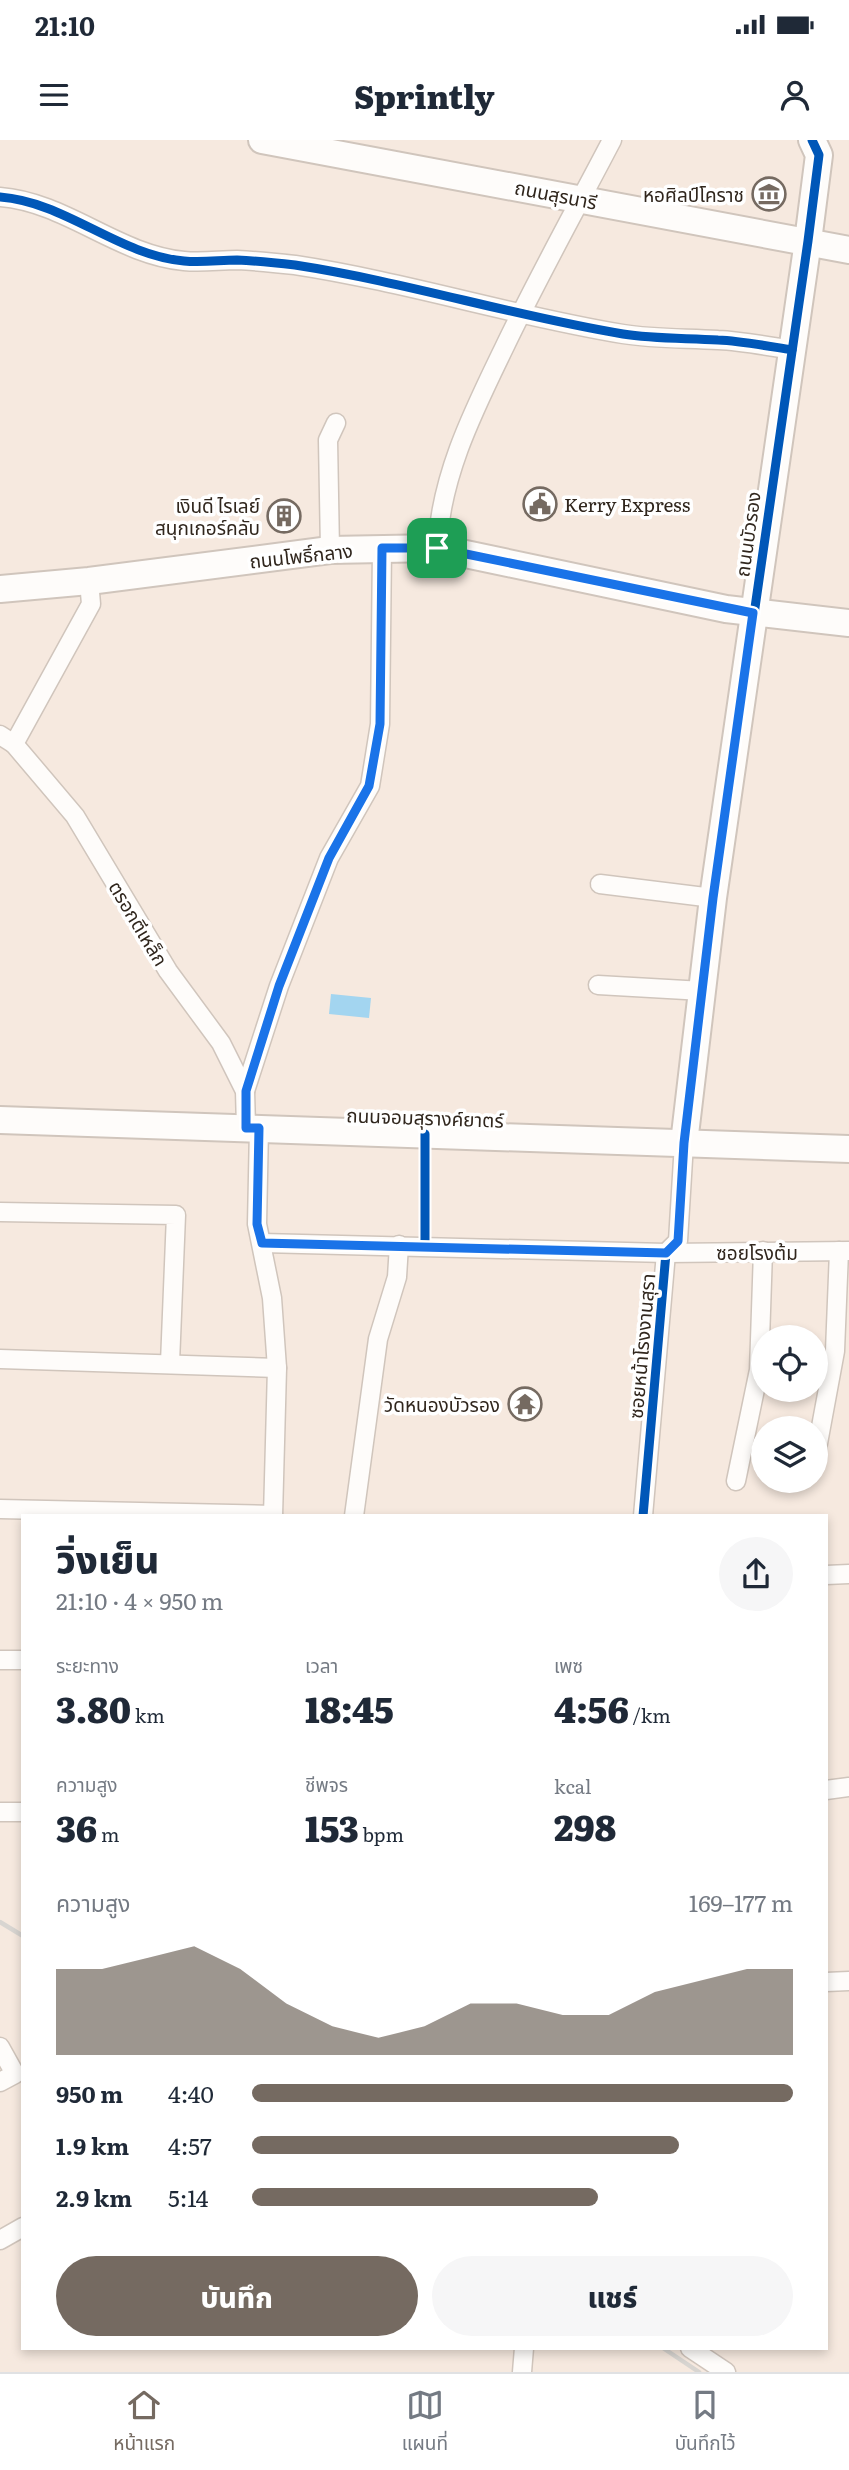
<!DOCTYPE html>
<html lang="th">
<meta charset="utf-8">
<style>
body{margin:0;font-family:Literata,"Noto Sans Thai",serif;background:#f6f6f7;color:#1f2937;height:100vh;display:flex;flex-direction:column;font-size:26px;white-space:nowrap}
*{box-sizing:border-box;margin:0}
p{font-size:23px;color:#747a83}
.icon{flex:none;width:38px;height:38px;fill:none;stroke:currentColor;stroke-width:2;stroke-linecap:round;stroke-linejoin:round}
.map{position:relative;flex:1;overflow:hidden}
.drawer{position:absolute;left:21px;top:1374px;width:807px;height:836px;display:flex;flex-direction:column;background:#fff;border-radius:0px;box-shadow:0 4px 10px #0003}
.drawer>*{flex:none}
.buttons{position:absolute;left:751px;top:1185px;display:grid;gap:14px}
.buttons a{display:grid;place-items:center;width:77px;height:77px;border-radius:50%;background:#fff;box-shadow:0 4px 10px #0003;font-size:35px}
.pin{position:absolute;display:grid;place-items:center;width:60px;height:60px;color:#fff;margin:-30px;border-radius:14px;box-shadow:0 4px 10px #0006}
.round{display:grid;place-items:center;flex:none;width:74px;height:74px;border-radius:37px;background:#f6f6f7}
.headline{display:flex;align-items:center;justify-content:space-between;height:119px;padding:0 35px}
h1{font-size:38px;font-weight:800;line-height:52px}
.stats{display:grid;grid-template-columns:repeat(3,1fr);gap:10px;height:119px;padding:7px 35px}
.stats div{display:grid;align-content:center}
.stats b{font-size:35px;font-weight:800}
.stats small{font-size:19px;font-weight:400}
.stats p{font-size:19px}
.chart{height:196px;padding:14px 35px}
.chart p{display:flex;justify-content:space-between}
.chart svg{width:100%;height:126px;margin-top:7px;fill:#756a61;opacity:.7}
.action{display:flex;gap:14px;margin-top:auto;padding:14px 35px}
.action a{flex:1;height:80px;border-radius:42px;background:#756a61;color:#fff;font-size:28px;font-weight:800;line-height:80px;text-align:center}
.action a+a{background:#f6f6f7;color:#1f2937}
ul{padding:0 35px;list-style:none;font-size:23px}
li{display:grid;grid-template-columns:112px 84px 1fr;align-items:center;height:52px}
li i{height:18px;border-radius:9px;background:#756a61}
.status{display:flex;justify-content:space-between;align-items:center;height:49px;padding:0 35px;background:#fff;direction:ltr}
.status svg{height:19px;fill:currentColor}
header{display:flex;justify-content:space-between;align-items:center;height:91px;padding:0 35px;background:#fff;font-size:32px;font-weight:800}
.dock{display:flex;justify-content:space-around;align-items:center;height:98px;border-top:2px solid #e0e1e3;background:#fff;font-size:19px;color:#747a83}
.dock a{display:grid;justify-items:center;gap:4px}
.dock .current{color:#756a61}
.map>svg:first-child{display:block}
.water{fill:#a3d5f0}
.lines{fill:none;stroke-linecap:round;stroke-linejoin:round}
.street-casing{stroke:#d0c5bc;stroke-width:21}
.secondary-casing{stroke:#d0c5bc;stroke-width:30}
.street{stroke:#fefcfa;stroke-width:18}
.secondary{stroke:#fefcfa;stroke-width:26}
.rail{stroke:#d8d5d1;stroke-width:4.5}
.cycleway-casing{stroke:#fff;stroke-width:13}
.cycleway{stroke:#0057b8;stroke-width:9}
.route-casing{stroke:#fff;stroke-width:14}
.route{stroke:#1a73e8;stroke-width:9}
.labels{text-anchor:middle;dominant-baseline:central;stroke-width:7;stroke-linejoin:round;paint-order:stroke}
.street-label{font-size:19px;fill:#30261d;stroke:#fff}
.poi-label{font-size:19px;fill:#30261d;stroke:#fff;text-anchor:end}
</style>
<div class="status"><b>21:10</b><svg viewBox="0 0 49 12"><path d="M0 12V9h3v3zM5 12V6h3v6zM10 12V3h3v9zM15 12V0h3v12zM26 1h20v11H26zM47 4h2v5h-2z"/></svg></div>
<header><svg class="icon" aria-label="menu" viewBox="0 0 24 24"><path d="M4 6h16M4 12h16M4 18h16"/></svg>Sprintly<svg class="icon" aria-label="person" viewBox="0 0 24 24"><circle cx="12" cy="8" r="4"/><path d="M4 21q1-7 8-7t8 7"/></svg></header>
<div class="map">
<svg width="849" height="2232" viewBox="0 0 849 2232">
<rect width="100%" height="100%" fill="#f6e9df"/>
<polygon class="water" points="331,854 371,858 369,878 329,874"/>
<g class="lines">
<defs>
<g id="street">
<path d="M0 57C66 62 118 115 184 121 202 123 220 120 237 120 256 121 277 123 295 125 406 142 513 176 623 194 654 199 687 198 718 200 742 201 767 206 792 210"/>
<path d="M437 408C441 335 473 272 504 208 538 137 576 69 612 0"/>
<polyline points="330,410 328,300 336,283"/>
<polyline points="0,595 14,604 75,676 168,831 221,903 245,951 246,987"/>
<polyline points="14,604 91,464 89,441"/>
<polyline points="600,744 713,758"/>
<polyline points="598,845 703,851"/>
<polyline points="245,951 279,846 329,718 370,646 380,584 382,408"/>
<polyline points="259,988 257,1084 272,1158 277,1228 273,1376"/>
<polyline points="0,1072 176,1075 170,1223"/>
<polyline points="262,1103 666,1113 849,1111"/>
<polyline points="0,1219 277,1228"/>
<polyline points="816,1314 835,1211 839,1111"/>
<polyline points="736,1341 759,1230 763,1111"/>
<polyline points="0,1369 273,1375"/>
<polyline points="354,1376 378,1199 397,1137 399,1105"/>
<polyline points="643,1376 666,1113 678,1101 684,1003"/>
<polyline points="826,1435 849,1434"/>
<polyline points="0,1520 23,1520"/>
<polyline points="826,1650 849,1647"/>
<polyline points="0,1672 23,1672"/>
<polyline points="826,1842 849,1841"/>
<polyline points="0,1907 15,1934 0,1942"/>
<polyline points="0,2100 23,2087"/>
<polyline points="690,2208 726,2232"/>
<polyline points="522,2232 524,2208"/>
</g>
<g id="secondary">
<polyline points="262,0 849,110"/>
<polyline points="0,449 89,441 330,410 437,408 726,469 849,483"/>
<polyline points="0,980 849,1009"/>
<polyline points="684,1003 713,758 808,101 819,15 812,0"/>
</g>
</defs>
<use href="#street" class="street-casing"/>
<use href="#secondary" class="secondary-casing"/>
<use href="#street" class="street"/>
<use href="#secondary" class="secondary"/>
<g class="rail">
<polyline points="0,1782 23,1796"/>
<polyline points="663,2208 699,2232"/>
</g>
<defs>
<g id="cycleway">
<path d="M0 57C66 62 118 115 184 121 202 123 220 120 237 120 256 121 277 123 295 125 406 142 513 176 623 194 654 199 687 198 718 200 742 201 767 206 792 210"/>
<polyline points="425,1106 425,994"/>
<polyline points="643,1376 666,1113 678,1101 684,1003 713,758 808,101 819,15 812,0"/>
</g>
</defs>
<use href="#cycleway" class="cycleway-casing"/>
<use href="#cycleway" class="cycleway"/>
</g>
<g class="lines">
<defs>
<polygon id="route" points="382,408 437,408 753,473 713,758 684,1003 678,1101 666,1113 262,1103 257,1084 259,988 246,988 246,951 279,846 329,718 369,646 380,584"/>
</defs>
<use href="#route" class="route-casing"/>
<use href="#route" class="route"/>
</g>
<defs>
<symbol id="museum-ring" viewBox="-11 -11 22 22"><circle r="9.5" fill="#fff" stroke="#756a61" stroke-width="1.5"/><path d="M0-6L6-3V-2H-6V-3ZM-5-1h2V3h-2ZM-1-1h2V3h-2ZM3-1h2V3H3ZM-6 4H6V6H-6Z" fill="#756a61"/></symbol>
<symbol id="civic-ring" viewBox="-11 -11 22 22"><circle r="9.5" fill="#fff" stroke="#756a61" stroke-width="1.5"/><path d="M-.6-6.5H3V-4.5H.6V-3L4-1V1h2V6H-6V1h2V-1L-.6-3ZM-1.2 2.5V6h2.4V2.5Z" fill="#756a61"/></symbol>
<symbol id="building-ring" viewBox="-11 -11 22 22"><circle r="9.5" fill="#fff" stroke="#756a61" stroke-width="1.5"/><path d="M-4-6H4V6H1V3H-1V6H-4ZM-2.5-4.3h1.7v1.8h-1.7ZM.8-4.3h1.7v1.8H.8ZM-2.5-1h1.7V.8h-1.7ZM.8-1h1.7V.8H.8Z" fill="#756a61"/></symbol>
<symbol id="temple-ring" viewBox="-11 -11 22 22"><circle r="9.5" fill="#fff" stroke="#756a61" stroke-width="1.5"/><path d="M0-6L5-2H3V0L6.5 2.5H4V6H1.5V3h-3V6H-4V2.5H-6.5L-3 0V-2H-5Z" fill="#756a61"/></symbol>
</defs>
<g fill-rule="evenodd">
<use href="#museum-ring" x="750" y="35" width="38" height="38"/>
<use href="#civic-ring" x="521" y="345" width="38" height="38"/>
<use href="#building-ring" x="265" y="357" width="38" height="38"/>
<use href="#temple-ring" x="506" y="1245" width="38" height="38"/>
</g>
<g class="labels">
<g class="street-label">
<text transform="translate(556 54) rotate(11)">ถนนสุรนารี</text>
<text transform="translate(747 394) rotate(-82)">ถนนบัวรอง</text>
<text transform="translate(301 415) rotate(-6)">ถนนโพธิ์กลาง</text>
<text transform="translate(139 783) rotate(59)">ตรอกตีเหล็ก</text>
<text transform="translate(425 977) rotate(2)">ถนนจอมสุรางค์ยาตร์</text>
<text x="757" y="1112">ซอยโรงต้ม</text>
<text transform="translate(641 1206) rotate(-85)">ซอยหน้าโรงงานสุรา</text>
</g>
<g class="poi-label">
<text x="744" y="54">หอศิลป์โคราช</text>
<text x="564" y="364" text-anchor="start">Kerry Express</text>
<text x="260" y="365">เงินดี ไรเลย์<tspan x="260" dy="22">สนุกเกอร์คลับ</tspan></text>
<text x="500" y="1264">วัดหนองบัวรอง</text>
</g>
</g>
</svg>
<div class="buttons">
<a><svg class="icon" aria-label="locate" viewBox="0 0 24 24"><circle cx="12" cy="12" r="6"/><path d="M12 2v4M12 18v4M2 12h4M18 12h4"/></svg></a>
<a><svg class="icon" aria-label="layers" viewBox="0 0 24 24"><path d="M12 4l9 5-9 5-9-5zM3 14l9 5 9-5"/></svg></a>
</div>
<div class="pin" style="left:437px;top:408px;background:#1e9e55"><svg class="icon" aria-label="arrive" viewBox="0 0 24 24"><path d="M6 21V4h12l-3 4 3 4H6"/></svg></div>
<section class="drawer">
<div class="headline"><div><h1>วิ่งเย็น</h1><p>21:10 · 4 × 950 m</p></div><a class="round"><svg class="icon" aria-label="share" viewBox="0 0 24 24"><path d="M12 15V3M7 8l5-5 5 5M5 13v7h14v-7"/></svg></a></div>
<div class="stats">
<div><p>ระยะทาง</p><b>3.80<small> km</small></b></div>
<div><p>เวลา</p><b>18:45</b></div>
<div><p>เพซ</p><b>4:56<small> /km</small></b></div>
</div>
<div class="stats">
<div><p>ความสูง</p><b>36<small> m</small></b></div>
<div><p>ชีพจร</p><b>153<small> bpm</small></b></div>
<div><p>kcal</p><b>298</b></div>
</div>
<div class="chart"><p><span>ความสูง</span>169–177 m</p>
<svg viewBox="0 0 160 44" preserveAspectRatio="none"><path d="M0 44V14L10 14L20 10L30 6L40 14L50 26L60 34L70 38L80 34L90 26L100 26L110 30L120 30L130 22L140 18L150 14L160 14V44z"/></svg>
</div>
<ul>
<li><b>950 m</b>4:40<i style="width:100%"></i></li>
<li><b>1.9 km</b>4:57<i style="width:79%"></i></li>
<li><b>2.9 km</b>5:14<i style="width:64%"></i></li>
</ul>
<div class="action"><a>บันทึก</a><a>แชร์</a></div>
</section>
</div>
<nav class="dock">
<a class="current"><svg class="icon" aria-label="home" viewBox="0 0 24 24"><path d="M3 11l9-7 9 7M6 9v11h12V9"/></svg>หน้าแรก</a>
<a><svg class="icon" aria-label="map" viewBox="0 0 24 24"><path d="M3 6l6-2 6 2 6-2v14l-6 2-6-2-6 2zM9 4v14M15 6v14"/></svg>แผนที่</a>
<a><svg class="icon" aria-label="saved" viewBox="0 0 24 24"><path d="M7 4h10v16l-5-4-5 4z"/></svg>บันทึกไว้</a>
</nav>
